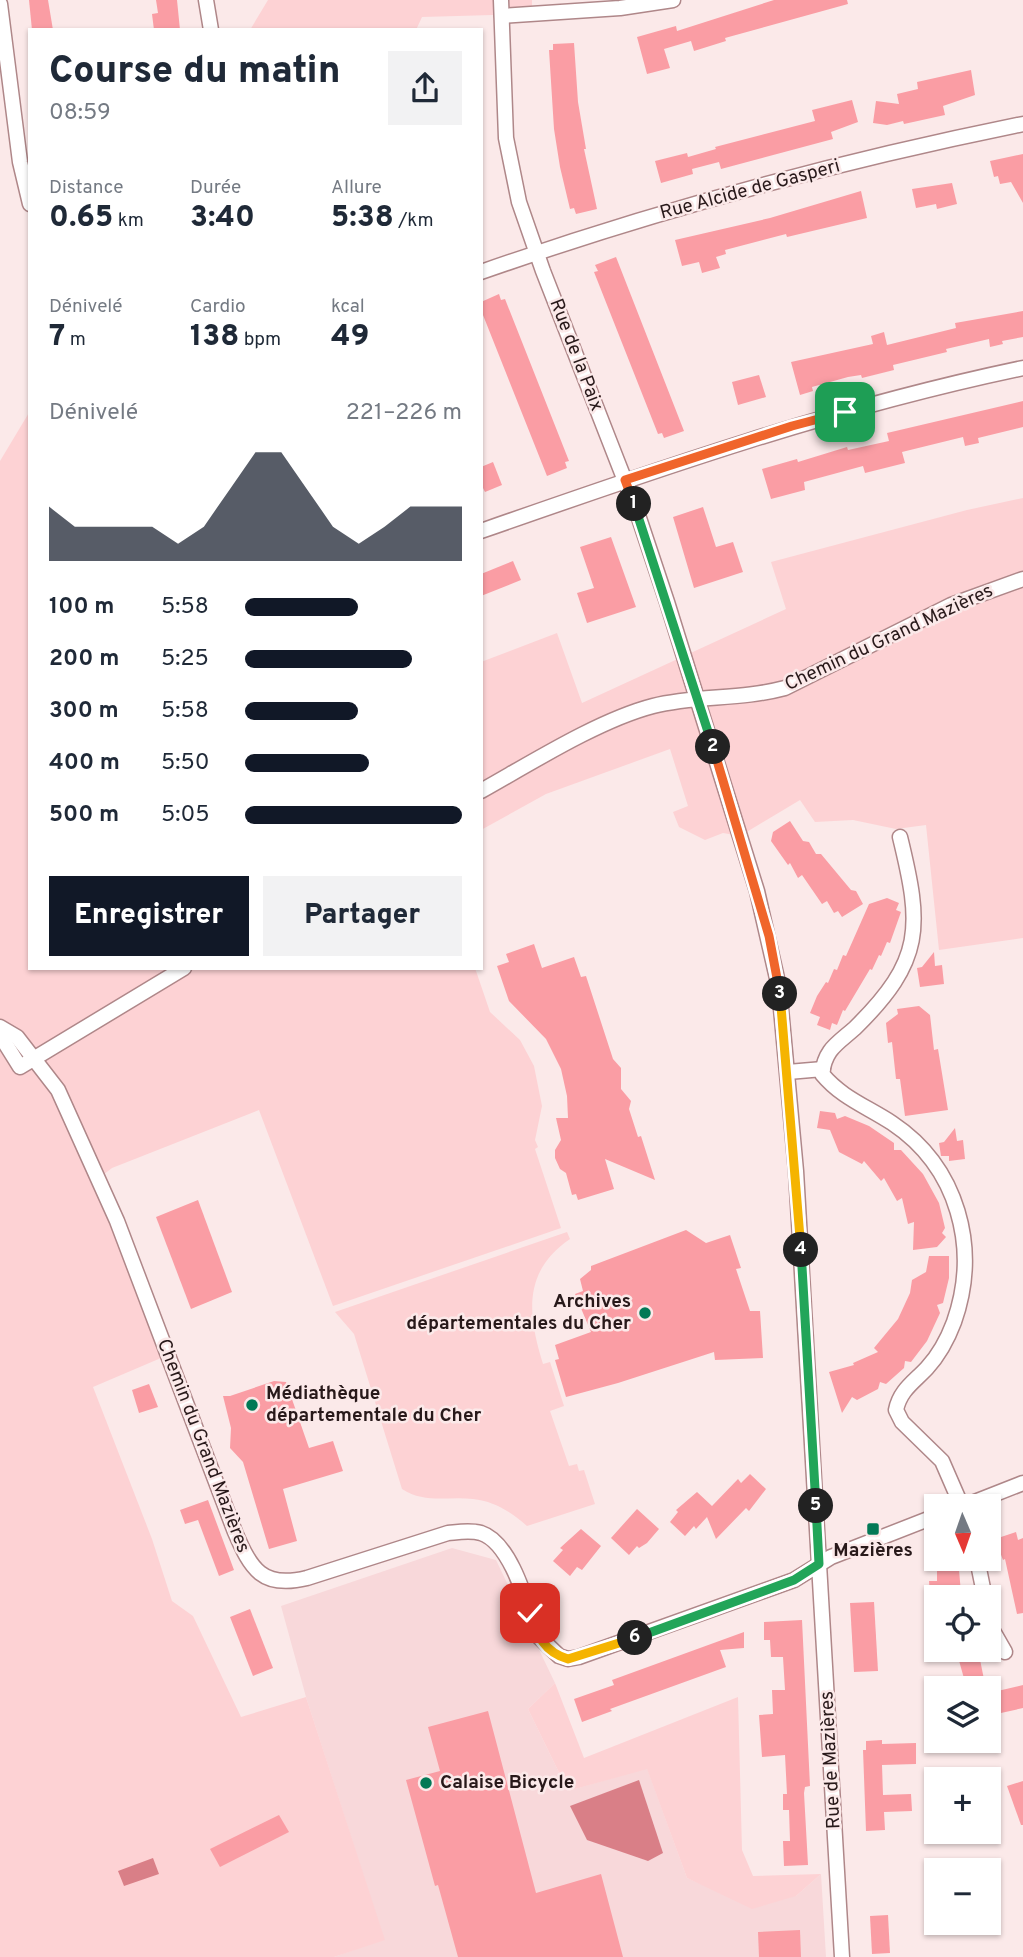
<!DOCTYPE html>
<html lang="fr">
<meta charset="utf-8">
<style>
body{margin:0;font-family:Overpass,sans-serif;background:#f2f2f3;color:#1f2937;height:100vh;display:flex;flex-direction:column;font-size:26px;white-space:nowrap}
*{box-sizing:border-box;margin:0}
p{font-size:23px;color:#747a83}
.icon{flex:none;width:38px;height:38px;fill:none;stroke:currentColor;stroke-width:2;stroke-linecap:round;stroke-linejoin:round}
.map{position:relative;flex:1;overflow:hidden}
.side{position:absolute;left:28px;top:28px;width:455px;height:942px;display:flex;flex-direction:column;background:#fff;border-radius:0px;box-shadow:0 2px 5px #0004}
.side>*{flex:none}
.needle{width:46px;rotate:178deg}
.buttons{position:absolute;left:924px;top:1494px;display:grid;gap:14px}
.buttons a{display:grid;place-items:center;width:77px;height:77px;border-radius:0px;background:#fff;box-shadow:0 2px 5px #0004;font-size:35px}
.pin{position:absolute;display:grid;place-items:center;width:60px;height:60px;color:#fff;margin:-30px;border-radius:14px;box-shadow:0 4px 10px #0006}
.km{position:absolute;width:35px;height:35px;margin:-18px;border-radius:50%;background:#222;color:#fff;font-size:19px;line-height:35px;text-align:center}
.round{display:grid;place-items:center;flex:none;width:74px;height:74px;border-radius:0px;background:#f2f2f3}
.head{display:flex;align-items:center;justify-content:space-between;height:119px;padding:0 21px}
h1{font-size:38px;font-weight:800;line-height:52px}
.metrics{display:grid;grid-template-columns:repeat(3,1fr);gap:10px;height:119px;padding:7px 21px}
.metrics div{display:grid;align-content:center}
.metrics b{font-size:30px;font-weight:800}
.metrics small{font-size:19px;font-weight:400}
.metrics p{font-size:19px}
.chart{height:196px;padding:14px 21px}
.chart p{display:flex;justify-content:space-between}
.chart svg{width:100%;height:126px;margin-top:7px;fill:#111827;opacity:.7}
.action{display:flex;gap:14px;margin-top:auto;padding:14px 21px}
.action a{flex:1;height:80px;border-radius:0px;background:#111827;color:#fff;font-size:28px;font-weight:800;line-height:80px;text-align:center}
.action a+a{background:#f2f2f3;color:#1f2937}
ul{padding:0 21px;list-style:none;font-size:23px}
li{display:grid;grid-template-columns:112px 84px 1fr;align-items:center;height:52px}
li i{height:18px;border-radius:9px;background:#111827}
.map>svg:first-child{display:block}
.built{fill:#f8d8da}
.green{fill:#fdd2d4}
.water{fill:#d97f87}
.building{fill:#fa9da4}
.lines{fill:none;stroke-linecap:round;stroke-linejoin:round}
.minor-casing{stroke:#af8789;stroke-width:17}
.minor{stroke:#fff;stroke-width:14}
.split-1-casing{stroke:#fff;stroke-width:14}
.split-2-casing{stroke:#fff;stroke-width:14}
.split-3-casing{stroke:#fff;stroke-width:14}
.split-4-casing{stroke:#fff;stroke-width:14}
.split-5-casing{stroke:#fff;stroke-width:14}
.split-6-casing{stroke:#fff;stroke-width:14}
.split-7-casing{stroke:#fff;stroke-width:14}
.split-1{stroke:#f0652b;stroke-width:9}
.split-2{stroke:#22a559;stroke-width:9}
.split-3{stroke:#f0652b;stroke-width:9}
.split-4{stroke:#f5b400;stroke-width:9}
.split-5{stroke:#22a559;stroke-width:9}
.split-6{stroke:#22a559;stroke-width:9}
.split-7{stroke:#f5b400;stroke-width:9}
.poi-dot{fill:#027956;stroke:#fbe9e9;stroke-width:2.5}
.labels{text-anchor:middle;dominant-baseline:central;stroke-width:5;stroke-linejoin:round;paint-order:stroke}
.street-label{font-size:19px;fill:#28191a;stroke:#fbe9e9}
.poi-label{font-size:19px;font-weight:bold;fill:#28191a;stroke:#fbe9e9;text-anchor:start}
</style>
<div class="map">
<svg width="1023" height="1957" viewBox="0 0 1023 1957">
<rect width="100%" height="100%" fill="#fbe9e9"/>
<polygon class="built" points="452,1548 496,1560 555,1683 528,1709 568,1791 647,1768 687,1878 715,1890 796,1896 821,1874 826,1957 334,1957 384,1939 306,1697 281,1606"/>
<g class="green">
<polygon points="268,0 532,0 532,14 422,17 416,30 250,30"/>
<polygon points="30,411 30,968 475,968 490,1012 520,1040 534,1066 542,1106 535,1140 538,1147 535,1149 561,1228 333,1306 259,1110 112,1168 99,1178 168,1355 93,1387 152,1539 172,1601 193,1616 241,1717 306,1697 385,1940 334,1957 0,1957 0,461"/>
<polygon points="1023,498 1023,938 939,950 926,825 896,829 853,820 815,822 800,800 740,836 723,833 705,840 679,827 673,812 688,806 670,749 546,794 481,830 481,662 557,633 582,703 786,609 771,562 967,510"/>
<path d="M567 1232 570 1239C522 1272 528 1315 543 1364L550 1362 564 1406 550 1411 569 1466 577 1464 579 1471 584 1470 595 1504 527 1526C511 1512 494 1501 473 1499 448 1496 425 1504 402 1489L354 1334 335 1312Z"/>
<polygon points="555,1683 584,1758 738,1697 742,1850 753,1876 821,1874 796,1896 752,1909 687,1878 647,1769 568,1791 528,1709"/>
</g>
<g class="water">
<polygon points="639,1780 663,1853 648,1861 587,1840 570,1806"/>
<polygon points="153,1858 159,1874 124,1886 118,1871"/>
</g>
<g class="building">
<polygon points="29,0 48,0 53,30 32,30"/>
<polygon points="156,0 177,0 180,30 154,30 152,14 158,13"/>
<polygon points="774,0 847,0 848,4 725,38 726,41 694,51 691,41 664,49 670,68 647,74 637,37 676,26 677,31"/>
<polygon points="574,43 578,102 586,149 584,149 597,209 576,214 574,208 570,209 560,167 554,129 549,50 553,50 553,44"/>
<polygon points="971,70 975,95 943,106 945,115 904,124 903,121 887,125 873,123 876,101 899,104 897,94 918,89 917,82"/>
<polygon points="852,100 858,122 831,132 833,139 721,169 719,162 692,169 693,174 661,183 655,161 687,153 688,157 716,149 715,147 815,121 812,110"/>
<polygon points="1023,154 1023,203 1011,182 1000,184 998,176 994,177 990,161"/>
<polygon points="952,183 957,204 937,209 936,204 916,208 912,189"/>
<polygon points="861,191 867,218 787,237 786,234 725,250 726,254 716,257 720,268 702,273 699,262 682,266 675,240 770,218"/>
<polygon points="616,257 684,431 664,438 662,433 658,434 594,272 598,271 595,265"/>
<polygon points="499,294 501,300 505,299 569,461 565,462 567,468 547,476 481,310 481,302"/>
<polygon points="1023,311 1023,337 1002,341 1003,344 990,347 989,339 946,349 947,352 893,365 894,370 862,378 861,375 848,377 812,387 813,391 800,395 791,362 873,344 871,336 884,332 887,345 956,328 955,323"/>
<polygon points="759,375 766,397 738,405 732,382"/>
<polygon points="1023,401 1023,427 978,438 979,443 965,446 963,437 902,452 905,463 865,473 863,466 804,482 805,490 771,499 762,469 797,459 798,462 847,447 848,450 889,441 887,433"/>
<polygon points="493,462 502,485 485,492 481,484 481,467"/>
<polygon points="703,507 716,547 733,542 743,572 694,588 673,517"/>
<polygon points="611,537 636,607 587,623 577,593 594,588 580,547"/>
<polygon points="513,561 521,580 481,596 481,574"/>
<polygon points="790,821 803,841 809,842 816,854 821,854 851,890 856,891 863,904 842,917 838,911 834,913 827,901 822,904 802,875 798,878 790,863 788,865 771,841 773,832"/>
<polygon points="887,898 899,903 896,910 901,912 890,943 887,942 881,956 879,955 872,970 870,969 845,1011 843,1010 837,1025 832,1023 830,1030 817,1025 820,1017 810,1013 817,996 826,982 828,983 834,969 837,970 843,955 846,956 869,904"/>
<polygon points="534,944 542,968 574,957 581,977 586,976 613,1059 621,1068 621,1089 631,1101 629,1109 638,1137 641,1136 655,1180 605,1159 614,1189 578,1200 576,1194 572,1195 566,1173 560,1169 555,1158 555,1150 561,1140 556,1118 568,1118 567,1096 561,1069 546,1039 509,1001 497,966 509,962 506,954"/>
<polygon points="934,952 935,966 942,965 944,984 920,987 917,968 922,967"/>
<polygon points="919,1006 930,1015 934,1050 938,1049 948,1110 905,1116 900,1079 896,1079 892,1042 888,1043 886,1023 898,1014 897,1009"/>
<polygon points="820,1111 835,1113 837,1119 845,1116 869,1126 894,1143 894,1150 901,1150 923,1174 939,1203 945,1228 942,1233 946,1237 937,1247 913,1250 914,1222 908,1224 902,1198 897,1201 884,1178 881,1181 864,1161 862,1164 839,1152 830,1130 817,1128"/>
<polygon points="955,1128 957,1141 963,1140 965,1159 949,1161 949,1156 941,1156 939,1143 944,1142"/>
<polygon points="198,1200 232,1292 191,1309 156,1217"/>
<polygon points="686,1230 706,1243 730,1235 741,1268 736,1269 750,1311 760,1311 763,1358 715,1360 714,1352 618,1383 566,1397 555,1360 559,1359 555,1345 591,1332 575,1294 583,1291 580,1279 591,1270 591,1266"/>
<polygon points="929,1256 949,1256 949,1278 943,1303 937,1305 940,1313 927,1341 911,1362 905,1361 904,1368 886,1384 880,1382 878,1389 857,1400 852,1397 842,1413 829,1372 854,1365 853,1363 878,1352 874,1348 898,1319 910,1293 912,1280 926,1272"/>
<polygon points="274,1381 286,1382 309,1448 333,1441 343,1471 283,1489 297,1541 269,1549 243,1462 230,1448 231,1428 223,1396 230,1396"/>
<polygon points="149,1384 158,1407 139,1413 132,1390"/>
<polygon points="750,1474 766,1489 749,1511 746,1508 716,1539 707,1517 696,1529 694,1526 685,1536 670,1522 678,1512 676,1510 697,1492 712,1506 738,1479 741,1483"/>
<polygon points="208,1500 234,1570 219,1576 198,1520 185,1524 180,1510"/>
<polygon points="637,1509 659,1529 647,1543 639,1548 637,1546 629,1555 611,1538"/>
<polygon points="581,1529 601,1546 582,1570 577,1567 570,1576 553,1561 563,1550 560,1548"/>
<polygon points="1016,1532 1018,1540 1023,1538 1023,1613 1017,1614 1005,1559 1003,1560 995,1539"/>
<polygon points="959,1570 961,1593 930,1595 929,1581 937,1581 937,1571"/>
<polygon points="874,1602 878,1671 854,1672 850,1603"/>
<polygon points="250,1609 273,1668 253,1676 230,1617"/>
<polygon points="802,1620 810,1786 805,1787 804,1793 808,1865 784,1866 783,1841 790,1841 789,1810 783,1810 783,1794 787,1794 785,1755 762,1757 759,1715 773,1714 772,1690 785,1690 783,1657 771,1657 770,1640 764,1640 764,1622"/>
<polygon points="744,1632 744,1648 720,1650 726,1667 610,1709 612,1711 582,1722 574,1699 614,1685 612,1680"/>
<polygon points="956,1650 978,1650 986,1689 967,1689"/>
<polygon points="1023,1685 1023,1708 1001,1713 999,1704 989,1706 989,1693"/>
<polygon points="488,1711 536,1893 601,1874 623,1957 458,1957 438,1885 435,1886 406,1780 440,1771 428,1727"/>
<polygon points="882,1740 882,1744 916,1743 916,1764 882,1765 883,1795 911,1794 912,1811 884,1812 885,1830 866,1831 863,1750 866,1750 866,1741"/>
<polygon points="1023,1781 1023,1825 1021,1825 1007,1786"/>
<polygon points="279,1815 289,1832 220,1867 210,1849"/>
<polygon points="888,1915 890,1953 872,1954 870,1916"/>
<polygon points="800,1930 801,1957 759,1957 758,1932"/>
</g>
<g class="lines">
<defs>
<g id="minor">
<polyline points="206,0 211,30"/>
<polyline points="501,0 506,138 519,202 543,271 636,509 667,602 757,891 779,987 796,1171 842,1957"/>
<polyline points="0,4 20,162 30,204"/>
<polyline points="502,16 620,8 673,0"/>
<path d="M481 272C658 210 840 161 1023 124"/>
<path d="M481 531C661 468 836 407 1023 368"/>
<path d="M481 791C531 763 599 720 653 706 696 695 740 700 785 688L951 605 1023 579"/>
<path d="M900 837C922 927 924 960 855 1028 837 1044 825 1049 822 1074 842 1098 866 1106 892 1123 958 1167 980 1248 954 1322 948 1338 939 1355 927 1368 914 1382 900 1390 896 1410L902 1422 942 1461 962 1507"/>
<path d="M0 1027 17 1037 58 1090 117 1221 235 1532C251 1569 262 1589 307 1578L448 1533C459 1532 470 1530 481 1533 512 1543 528 1608 538 1636L559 1656 568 1659 579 1657 794 1580 831 1557 936 1516"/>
<polyline points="0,1035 20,1067 184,968"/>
<polyline points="788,1072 823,1069"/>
<polyline points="962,1507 1023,1483"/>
<polyline points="977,1559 985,1598"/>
<polyline points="989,1613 993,1631 1005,1652"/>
</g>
</defs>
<use href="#minor" class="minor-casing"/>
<use href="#minor" class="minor"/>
</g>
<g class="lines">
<defs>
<polyline id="split-1" points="634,504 625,480 792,426 845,412"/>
<polyline id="split-2" points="634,504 713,747"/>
<polyline id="split-3" points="713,747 769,936 780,994"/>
<polyline id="split-4" points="780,994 801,1250"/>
<polyline id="split-5" points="801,1250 816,1506"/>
<polyline id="split-6" points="635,1638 794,1580 819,1564 816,1506"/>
<path id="split-7" d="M530 1613C537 1635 544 1652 568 1659L635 1638"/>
</defs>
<use href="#split-1" class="split-1-casing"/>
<use href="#split-2" class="split-2-casing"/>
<use href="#split-3" class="split-3-casing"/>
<use href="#split-4" class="split-4-casing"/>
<use href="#split-5" class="split-5-casing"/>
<use href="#split-6" class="split-6-casing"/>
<use href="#split-7" class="split-7-casing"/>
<use href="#split-1" class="split-1"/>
<use href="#split-2" class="split-2"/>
<use href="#split-3" class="split-3"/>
<use href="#split-4" class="split-4"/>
<use href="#split-5" class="split-5"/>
<use href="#split-6" class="split-6"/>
<use href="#split-7" class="split-7"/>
</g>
<g class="poi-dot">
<circle cx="645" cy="1313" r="7"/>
<circle cx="252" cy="1405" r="7"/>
<rect x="866" y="1522" width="14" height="14" rx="3.5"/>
<circle cx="426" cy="1783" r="7"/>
</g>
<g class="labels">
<g class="street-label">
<text transform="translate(750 190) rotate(-15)">Rue Alcide de Gasperi</text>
<text transform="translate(576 355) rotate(69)">Rue de la Paix</text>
<text transform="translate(889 638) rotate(-25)">Chemin du Grand Mazières</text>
<text transform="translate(203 1446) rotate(69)">Chemin du Grand Mazières</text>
<text transform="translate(831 1760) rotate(-93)">Rue de Mazières</text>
</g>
<g class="poi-label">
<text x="631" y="1302" text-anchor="end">Archives<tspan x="631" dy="22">départementales du Cher</tspan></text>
<text x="266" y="1394">Médiathèque<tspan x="266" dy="22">départementale du Cher</tspan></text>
<text x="873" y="1551" text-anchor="middle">Mazières</text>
<text x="440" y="1783">Calaise Bicycle</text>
</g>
</g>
</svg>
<div class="buttons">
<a><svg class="needle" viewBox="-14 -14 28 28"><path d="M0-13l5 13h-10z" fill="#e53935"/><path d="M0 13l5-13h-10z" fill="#747a83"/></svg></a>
<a><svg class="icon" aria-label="locate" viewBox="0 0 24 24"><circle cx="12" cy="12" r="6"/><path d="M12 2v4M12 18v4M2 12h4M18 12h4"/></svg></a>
<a><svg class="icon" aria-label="layers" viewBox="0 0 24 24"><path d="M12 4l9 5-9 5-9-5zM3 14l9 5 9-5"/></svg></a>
<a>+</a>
<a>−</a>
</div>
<div class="pin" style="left:845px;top:412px;background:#1e9e55"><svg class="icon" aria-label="arrive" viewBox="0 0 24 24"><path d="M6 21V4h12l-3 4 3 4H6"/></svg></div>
<div class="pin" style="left:530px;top:1613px;background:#d93025"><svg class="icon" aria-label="check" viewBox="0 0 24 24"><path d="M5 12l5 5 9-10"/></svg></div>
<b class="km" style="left:634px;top:504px">1</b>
<b class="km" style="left:713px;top:747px">2</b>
<b class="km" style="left:780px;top:994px">3</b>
<b class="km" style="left:801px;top:1250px">4</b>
<b class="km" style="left:816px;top:1506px">5</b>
<b class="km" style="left:635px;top:1638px">6</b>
<section class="side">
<div class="head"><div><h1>Course du matin</h1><p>08:59</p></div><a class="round"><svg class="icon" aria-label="share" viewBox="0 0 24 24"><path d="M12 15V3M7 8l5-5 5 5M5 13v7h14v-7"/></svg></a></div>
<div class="metrics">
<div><p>Distance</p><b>0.65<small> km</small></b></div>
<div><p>Durée</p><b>3:40</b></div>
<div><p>Allure</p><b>5:38<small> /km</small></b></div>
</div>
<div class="metrics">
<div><p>Dénivelé</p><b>7<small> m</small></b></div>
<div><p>Cardio</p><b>138<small> bpm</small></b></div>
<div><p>kcal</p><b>49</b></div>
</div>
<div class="chart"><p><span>Dénivelé</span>221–226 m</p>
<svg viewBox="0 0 160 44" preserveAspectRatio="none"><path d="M0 44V25L10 32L20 32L30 32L40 32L50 38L60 32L70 19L80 6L90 6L100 19L110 32L120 38L130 32L140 25L150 25L160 25V44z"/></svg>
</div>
<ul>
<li><b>100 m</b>5:58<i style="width:52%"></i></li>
<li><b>200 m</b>5:25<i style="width:77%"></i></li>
<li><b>300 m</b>5:58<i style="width:52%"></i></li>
<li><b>400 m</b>5:50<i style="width:57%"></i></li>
<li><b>500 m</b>5:05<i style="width:100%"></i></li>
</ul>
<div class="action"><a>Enregistrer</a><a>Partager</a></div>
</section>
</div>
